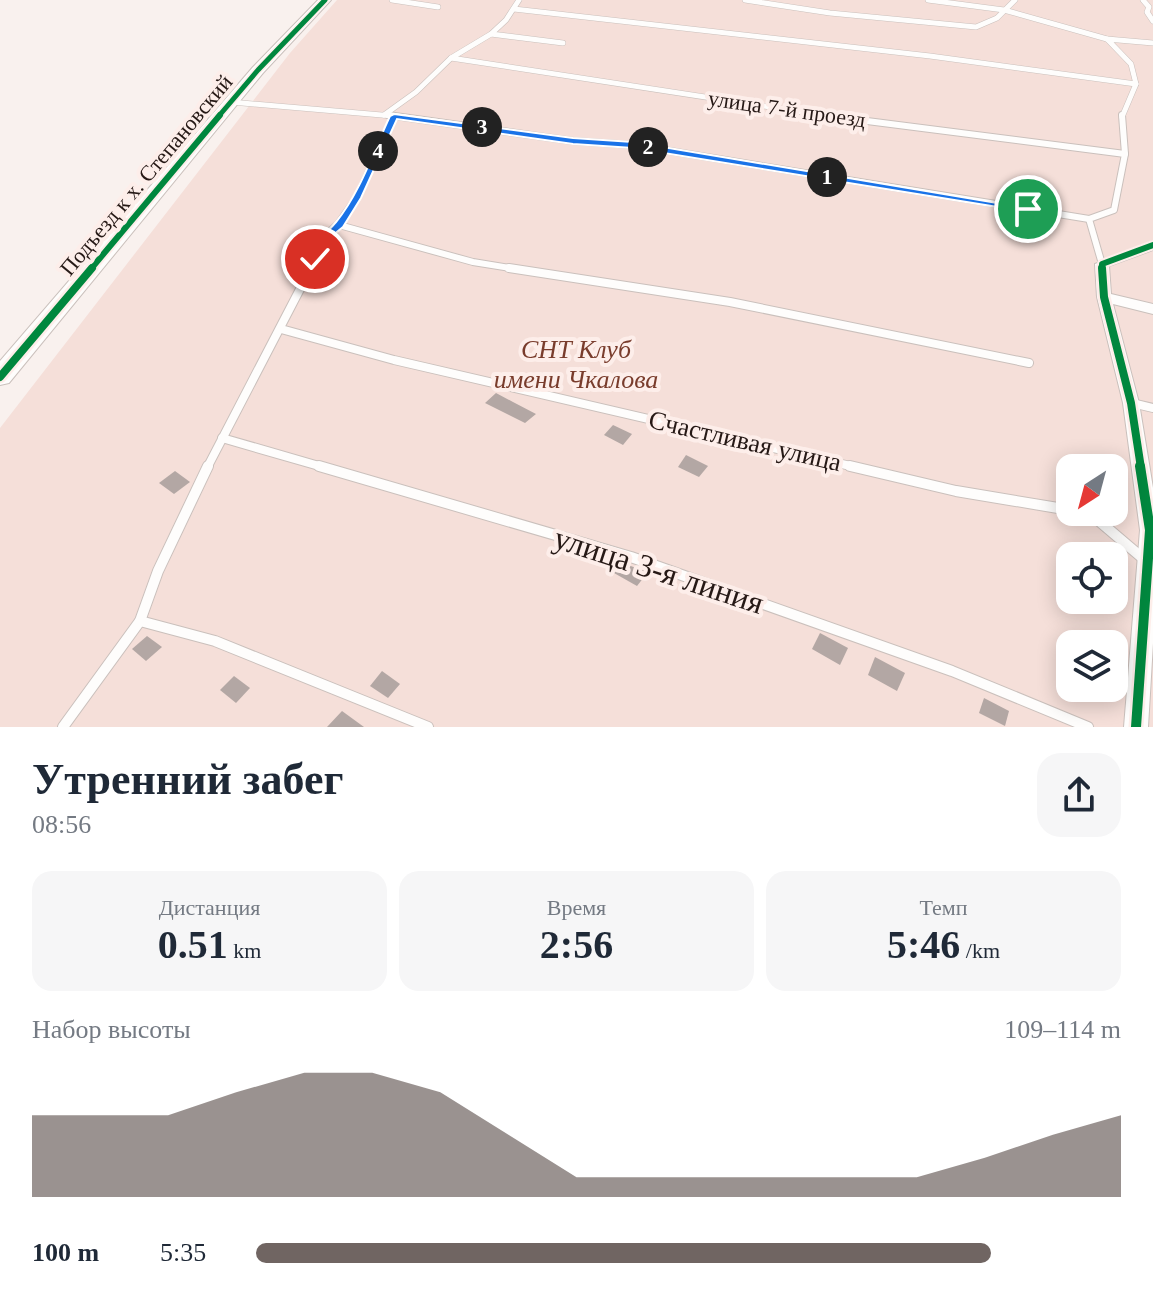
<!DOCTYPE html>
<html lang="ru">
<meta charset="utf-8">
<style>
body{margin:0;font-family:Georgia,serif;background:#f6f6f7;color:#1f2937;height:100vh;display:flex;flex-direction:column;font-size:30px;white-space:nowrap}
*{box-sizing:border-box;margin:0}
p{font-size:26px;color:#747a83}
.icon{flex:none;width:44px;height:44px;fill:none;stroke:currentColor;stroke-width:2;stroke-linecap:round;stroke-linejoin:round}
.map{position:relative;height:727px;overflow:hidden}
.side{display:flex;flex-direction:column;background:#fff;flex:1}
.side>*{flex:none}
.needle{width:52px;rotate:216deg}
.tools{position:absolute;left:1056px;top:454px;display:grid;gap:16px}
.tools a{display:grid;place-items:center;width:72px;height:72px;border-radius:16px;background:#fff;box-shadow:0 4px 20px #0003;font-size:40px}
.pin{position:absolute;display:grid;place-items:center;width:68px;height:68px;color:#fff;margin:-34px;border:4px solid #fff;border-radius:50%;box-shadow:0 2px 8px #0007}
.km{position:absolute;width:40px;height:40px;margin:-20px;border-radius:50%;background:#222;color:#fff;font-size:22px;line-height:40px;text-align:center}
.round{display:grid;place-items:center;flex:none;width:84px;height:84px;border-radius:24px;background:#f6f6f7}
.summary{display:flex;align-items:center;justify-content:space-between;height:136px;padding:0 32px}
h1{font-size:44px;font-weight:700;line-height:60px}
.stats{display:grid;grid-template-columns:repeat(3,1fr);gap:12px;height:136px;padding:8px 32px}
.stats div{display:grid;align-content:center;border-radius:20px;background:#f6f6f7;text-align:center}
.stats b{font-size:40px;font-weight:700}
.stats small{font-size:22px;font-weight:400}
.stats p{font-size:22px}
.chart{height:224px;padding:16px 32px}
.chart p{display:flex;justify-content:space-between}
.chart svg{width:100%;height:144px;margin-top:8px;fill:#706562;opacity:.7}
ul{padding:0 32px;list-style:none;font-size:26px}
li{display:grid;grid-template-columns:128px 96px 1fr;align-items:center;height:60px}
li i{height:20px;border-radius:10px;background:#706562}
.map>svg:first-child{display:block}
.green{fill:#f5dfd9;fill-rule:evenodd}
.building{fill:#b3a7a4}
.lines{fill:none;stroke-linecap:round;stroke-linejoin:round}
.lane-far3-casing{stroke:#cac0bc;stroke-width:6}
.lane-far2-casing{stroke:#cac0bc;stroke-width:8}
.lane-far1-casing{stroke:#cac0bc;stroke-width:10}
.lane-casing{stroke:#cac0bc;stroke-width:12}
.street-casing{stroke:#cac0bc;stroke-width:2}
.secondary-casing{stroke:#cac0bc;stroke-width:2}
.lane-far3{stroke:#fefdfc;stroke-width:5}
.lane-far2{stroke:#fefdfc;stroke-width:6}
.lane-far1{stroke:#fefdfc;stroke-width:8}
.lane{stroke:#fefdfc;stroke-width:10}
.street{fill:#fefdfc;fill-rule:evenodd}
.secondary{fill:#fefdfc;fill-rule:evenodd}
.cycleway-far3-casing{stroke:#fdeeea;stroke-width:8}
.cycleway-far2-casing{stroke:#fdeeea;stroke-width:10}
.cycleway-far1-casing{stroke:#fdeeea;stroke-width:13}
.cycleway-casing{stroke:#fdeeea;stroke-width:15}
.cycleway-far3{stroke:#00873e;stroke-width:5}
.cycleway-far2{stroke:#00873e;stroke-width:6}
.cycleway-far1{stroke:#00873e;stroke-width:8}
.cycleway{stroke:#00873e;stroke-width:10}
.route{fill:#1a73e8;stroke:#fff;stroke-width:2}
.labels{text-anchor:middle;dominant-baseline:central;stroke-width:8;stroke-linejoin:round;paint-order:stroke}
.far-street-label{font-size:22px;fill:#261916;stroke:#fdeeea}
.park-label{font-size:26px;font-style:italic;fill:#793c2c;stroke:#fdeeea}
.street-label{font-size:26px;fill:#261916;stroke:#fdeeea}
.near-street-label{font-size:32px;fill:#261916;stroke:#fdeeea}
</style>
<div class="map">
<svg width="1153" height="727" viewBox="0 0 1153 727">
<rect width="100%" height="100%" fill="#f9f1ee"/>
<path class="green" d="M337 0H1153V727H0V428L290 53ZM1070 468H1114V512H1070ZM1070 556H1114V600H1070ZM1070 644H1114V688H1070Z"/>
<g class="building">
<polygon points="496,393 513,402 536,414 525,423 485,403"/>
<polygon points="613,425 632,434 623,445 604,435"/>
<polygon points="686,455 708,466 699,477 678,467"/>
<polygon points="175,471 190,482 174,494 159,483"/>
<polygon points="622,563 648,572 637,586 614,573"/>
<polygon points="820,633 848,648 840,665 812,649"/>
<polygon points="147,636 162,647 146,661 132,649"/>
<polygon points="875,657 905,673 897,691 868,675"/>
<polygon points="382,671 400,684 388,698 370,686"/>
<polygon points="234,676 250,688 236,703 220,690"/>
<polygon points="984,698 1009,711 1005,726 979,713"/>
<polygon points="342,711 364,727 327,727"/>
</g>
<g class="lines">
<defs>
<g id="lane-far3">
<polyline points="392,0 438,7"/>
<polyline points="745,0 830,13 976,27 997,18 1015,0"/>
<polyline points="928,0 1004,10 1107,39"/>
<polyline points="1143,0 1149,7 1147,12 1153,21"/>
<polyline points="514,9 930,56 1136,84"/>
<polyline points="491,34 563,43"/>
<polyline points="451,58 835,117"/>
<polyline points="231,102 405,117"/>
<polyline points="384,115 416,92 451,58 491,34 506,20 519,0"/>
<polyline points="1122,117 1136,84 1131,64 1107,39 1153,43"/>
</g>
<g id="lane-far2">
<polyline points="388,115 573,141 633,145 1089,219"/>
<polyline points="820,115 1125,154"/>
<polyline points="339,225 473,262 522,270"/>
<polyline points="1102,264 1089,219 1114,210 1125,154 1122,115"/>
<polyline points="310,270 327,234 338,224 358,196 394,116"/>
</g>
<g id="lane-far1">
<polyline points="509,268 730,302 1029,363"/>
<polyline points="281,329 394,360 859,468"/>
<polyline points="1132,403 1153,408"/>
<polyline points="222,438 326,468"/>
<polyline points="207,468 311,268"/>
</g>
<g id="lane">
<polyline points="319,466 631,557 952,671 1088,727"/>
<polyline points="850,466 956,491 1070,510"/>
<polyline points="1075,512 1099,521 1146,561"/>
<polyline points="140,621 215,641 428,727"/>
<polyline points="63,727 140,621 158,571 208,466"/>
</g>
<polygon id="street" points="1153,241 1153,250 1109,266 1111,294 1153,304 1153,314 1113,304 1139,403 1153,488 1153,643 1148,727 1124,727 1140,530 1123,403 1097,297 1095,264"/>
<polygon id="secondary" points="318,0 331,0 263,73 9,383 0,385 0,361 253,67"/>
</defs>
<use href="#lane-far3" class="lane-far3-casing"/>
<use href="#lane-far2" class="lane-far2-casing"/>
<use href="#lane-far1" class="lane-far1-casing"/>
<use href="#lane" class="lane-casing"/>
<use href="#street" class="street-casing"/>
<use href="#secondary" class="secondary-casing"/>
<use href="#lane-far3" class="lane-far3"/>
<use href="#lane-far2" class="lane-far2"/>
<use href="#lane-far1" class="lane-far1"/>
<use href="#lane" class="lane"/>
<use href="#street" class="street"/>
<use href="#secondary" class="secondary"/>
<defs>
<polyline id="cycleway-far3" points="218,117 258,70 325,0"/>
<g id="cycleway-far2">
<polyline points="90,270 220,115"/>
<polyline points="1102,270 1102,264 1153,245"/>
</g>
<g id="cycleway-far1">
<polyline points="1102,268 1104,297 1131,403 1141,468"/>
<polyline points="0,377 92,268"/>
</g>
<polyline id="cycleway" points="1136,727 1150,530 1140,466"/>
</defs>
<use href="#cycleway-far3" class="cycleway-far3-casing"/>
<use href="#cycleway-far2" class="cycleway-far2-casing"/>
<use href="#cycleway-far1" class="cycleway-far1-casing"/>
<use href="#cycleway" class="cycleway-casing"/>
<use href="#cycleway-far3" class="cycleway-far3"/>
<use href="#cycleway-far2" class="cycleway-far2"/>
<use href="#cycleway-far1" class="cycleway-far1"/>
<use href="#cycleway" class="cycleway"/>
</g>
<path class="route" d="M394 114 573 138 633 142 1033 209 1028 212 633 148 573 144 397 119 361 198 343 227 332 236 319 262H311C311 244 326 234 336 222 360 193 374 150 390 116Z"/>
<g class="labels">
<g class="far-street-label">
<text transform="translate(787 109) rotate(8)">улица 7-й проезд</text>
<text transform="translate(146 175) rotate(-50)">Подъезд к х. Степановский</text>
</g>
<g class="park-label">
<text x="576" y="349">СНТ Клуб<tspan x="576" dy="30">имени Чкалова</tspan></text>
</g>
<g class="street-label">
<text transform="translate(745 441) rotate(13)">Счастливая улица</text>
</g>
<g class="near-street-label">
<text transform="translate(659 570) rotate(18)">улица 3-я линия</text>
</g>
</g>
</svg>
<div class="tools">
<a><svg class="needle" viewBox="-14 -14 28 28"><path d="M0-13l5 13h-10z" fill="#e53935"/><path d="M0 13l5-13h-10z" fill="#747a83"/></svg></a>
<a><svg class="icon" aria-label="locate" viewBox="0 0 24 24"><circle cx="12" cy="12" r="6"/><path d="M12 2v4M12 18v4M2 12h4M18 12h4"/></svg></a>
<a><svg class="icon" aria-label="layers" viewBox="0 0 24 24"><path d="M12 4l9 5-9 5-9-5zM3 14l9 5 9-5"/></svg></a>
</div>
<div class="pin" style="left:1028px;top:209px;background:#1e9e55"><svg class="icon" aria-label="arrive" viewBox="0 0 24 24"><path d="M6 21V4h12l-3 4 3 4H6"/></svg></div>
<div class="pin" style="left:315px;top:259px;background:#d93025"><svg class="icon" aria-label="check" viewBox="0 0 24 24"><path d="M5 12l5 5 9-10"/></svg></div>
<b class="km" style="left:827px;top:177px">1</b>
<b class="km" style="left:648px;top:147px">2</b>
<b class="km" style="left:482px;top:127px">3</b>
<b class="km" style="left:378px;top:151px">4</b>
</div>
<section class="side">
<div class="summary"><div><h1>Утренний забег</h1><p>08:56</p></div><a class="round"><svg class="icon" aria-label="share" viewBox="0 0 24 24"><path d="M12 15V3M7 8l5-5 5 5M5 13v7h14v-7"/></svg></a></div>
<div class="stats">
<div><p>Дистанция</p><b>0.51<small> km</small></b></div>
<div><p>Время</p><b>2:56</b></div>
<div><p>Темп</p><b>5:46<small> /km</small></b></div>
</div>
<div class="chart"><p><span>Набор высоты</span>109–114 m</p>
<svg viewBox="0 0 160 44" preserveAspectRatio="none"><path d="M0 44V19L10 19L20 19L30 12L40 6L50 6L60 12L70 25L80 38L90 38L100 38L110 38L120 38L130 38L140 32L150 25L160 19V44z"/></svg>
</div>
<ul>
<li><b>100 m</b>5:35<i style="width:85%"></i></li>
</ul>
</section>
